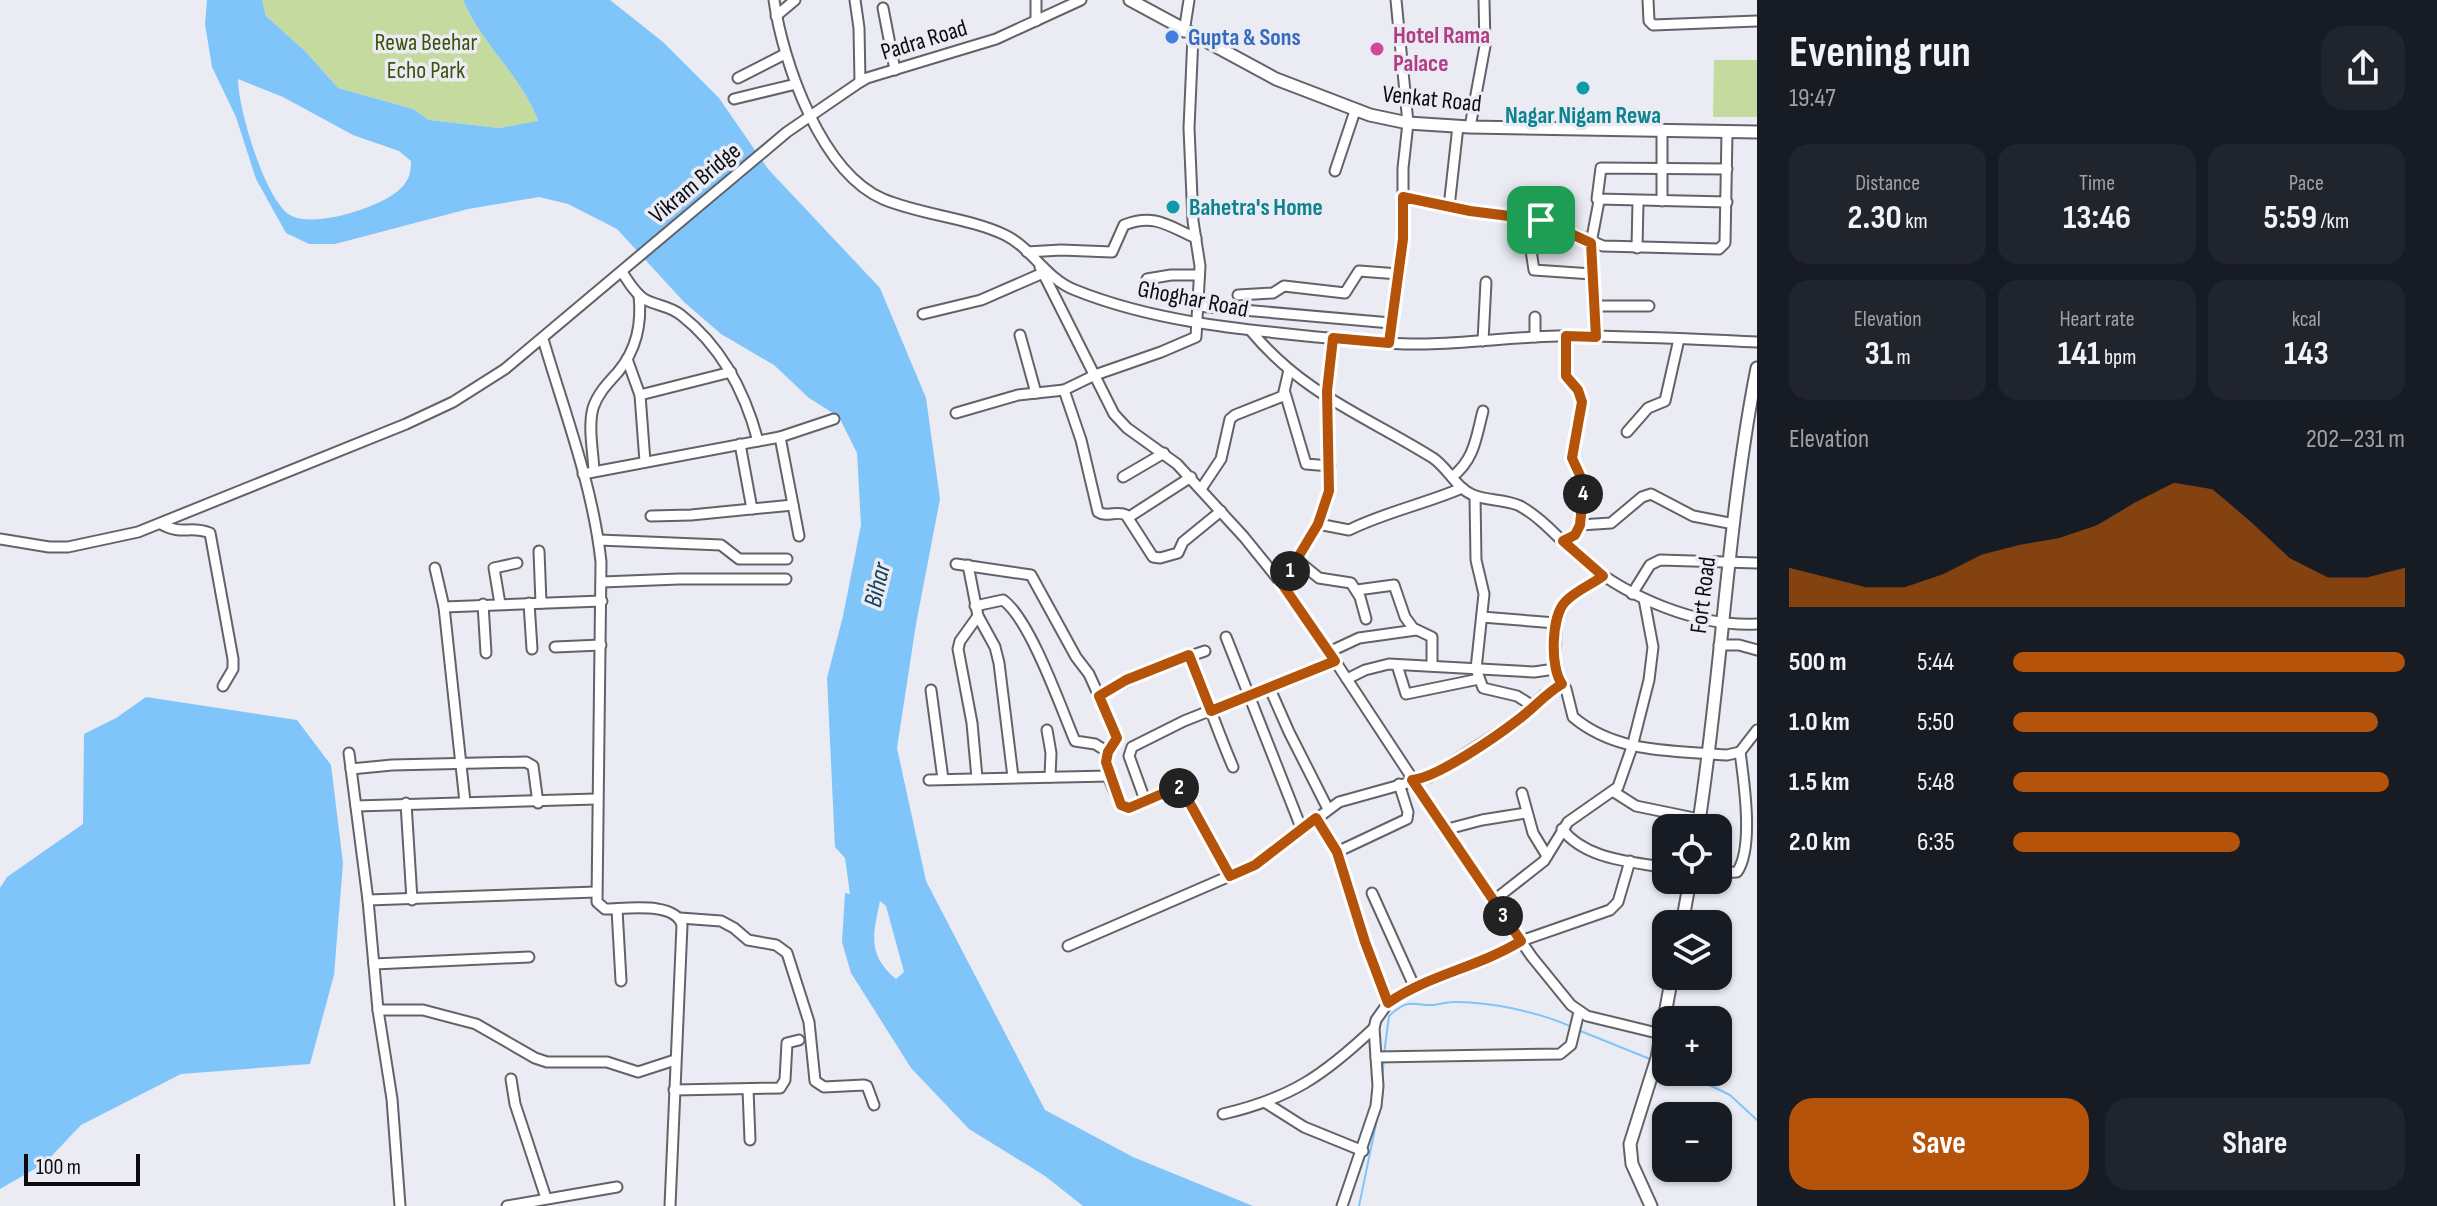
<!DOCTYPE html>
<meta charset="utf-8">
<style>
body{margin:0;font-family:"Sofia Sans Condensed",sans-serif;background:#20242c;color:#f1f3f6;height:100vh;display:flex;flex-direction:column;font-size:30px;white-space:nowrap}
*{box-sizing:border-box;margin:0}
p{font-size:26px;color:#9ea1a6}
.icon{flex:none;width:44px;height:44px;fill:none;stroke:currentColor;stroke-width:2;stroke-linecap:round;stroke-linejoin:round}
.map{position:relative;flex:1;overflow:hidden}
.drawer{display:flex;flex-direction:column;background:#171b24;width:680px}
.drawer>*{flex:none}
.buttons{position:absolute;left:1652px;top:814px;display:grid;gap:16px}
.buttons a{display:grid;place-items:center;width:80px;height:80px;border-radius:16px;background:#171b24;box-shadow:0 2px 6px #0004;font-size:40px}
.scale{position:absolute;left:24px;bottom:20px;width:116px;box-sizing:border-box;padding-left:8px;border:4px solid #0c0c0f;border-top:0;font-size:22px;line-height:28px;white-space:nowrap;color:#0c0c0f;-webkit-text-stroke:6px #ebebf4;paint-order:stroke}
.pin{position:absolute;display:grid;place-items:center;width:68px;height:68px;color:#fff;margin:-34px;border-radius:16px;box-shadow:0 4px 12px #0006}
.km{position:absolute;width:40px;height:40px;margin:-20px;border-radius:50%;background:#222;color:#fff;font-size:22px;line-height:40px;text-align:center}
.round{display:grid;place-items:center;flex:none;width:84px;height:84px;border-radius:24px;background:#20242c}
.overview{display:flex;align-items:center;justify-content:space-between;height:136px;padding:0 32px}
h1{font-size:44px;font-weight:700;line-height:60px}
.stats{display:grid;grid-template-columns:repeat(3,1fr);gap:12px;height:136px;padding:8px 32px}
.stats div{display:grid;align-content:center;border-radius:20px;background:#20242c;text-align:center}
.stats b{font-size:34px;font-weight:700}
.stats small{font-size:22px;font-weight:400}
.stats p{font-size:22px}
.chart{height:224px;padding:16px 32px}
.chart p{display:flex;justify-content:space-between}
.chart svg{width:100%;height:144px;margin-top:8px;fill:#b45309;opacity:.7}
.button{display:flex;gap:16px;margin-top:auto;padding:16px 32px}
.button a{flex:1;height:92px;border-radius:24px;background:#b45309;color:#fff;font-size:32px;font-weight:700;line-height:92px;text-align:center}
.button a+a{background:#20242c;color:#f1f3f6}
ul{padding:0 32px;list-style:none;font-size:26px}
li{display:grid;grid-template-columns:128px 96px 1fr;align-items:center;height:60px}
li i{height:20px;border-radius:10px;background:#b45309}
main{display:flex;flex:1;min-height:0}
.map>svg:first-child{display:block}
.green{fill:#c4da9f}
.water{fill:#7fc5fa;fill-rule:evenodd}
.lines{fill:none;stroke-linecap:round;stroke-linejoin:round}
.stream{stroke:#7fc5fa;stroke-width:2}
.minor-casing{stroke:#626269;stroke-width:13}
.major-casing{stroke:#626269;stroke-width:15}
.minor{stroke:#fff;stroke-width:9}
.major{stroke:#fff;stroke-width:11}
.route-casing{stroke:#fff;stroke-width:16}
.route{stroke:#b45309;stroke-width:10}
.shop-dot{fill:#3f7fe0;stroke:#ebebf4;stroke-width:3}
.hotel-dot{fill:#d1479c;stroke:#ebebf4;stroke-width:3}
.culture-dot{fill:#0f9aa8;stroke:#ebebf4;stroke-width:3}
.labels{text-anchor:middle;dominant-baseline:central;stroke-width:7;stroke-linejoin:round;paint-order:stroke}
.hotel-label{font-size:24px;font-weight:bold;fill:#b23c85;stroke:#ebebf4;text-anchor:start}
.shop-label{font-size:24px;font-weight:bold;fill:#366cbe;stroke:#ebebf4;text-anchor:start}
.street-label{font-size:24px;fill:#0c0c0f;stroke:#ebebf4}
.park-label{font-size:24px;fill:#3d5108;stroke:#ebebf4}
.culture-label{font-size:24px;font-weight:bold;fill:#0d838f;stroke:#ebebf4}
.water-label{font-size:26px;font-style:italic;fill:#19405b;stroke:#ebebf4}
</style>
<main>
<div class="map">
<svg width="1757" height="1206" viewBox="0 0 1757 1206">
<rect width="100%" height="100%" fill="#ebebf4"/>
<g class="green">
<path d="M262 0H463C482 45 523 76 538 122L499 128 429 120 413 109 338 88 306 52 266 16Z"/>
<polygon points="1714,60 1757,60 1757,117 1713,117"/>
</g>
<g class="water">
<path d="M207 0H262L266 16 306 52 338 88 413 109 429 120 499 128 538 121C522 76 482 45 463 0H610L663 42 719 98 768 169 880 288 926 398 940 499 916 624 897 748 926 881 1045 1110 1133 1157 1253 1206H1083L1045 1176 969 1129 911 1068 851 973 842 942 845 893 850 894 845 858 835 847 827 678 843 616 861 525 857 453 839 417 809 398 774 365 721 334 684 302 617 229 568 204 539 197 468 209 335 244H309L286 233 256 179 236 117 212 67 205 24ZM238 79 283 97 353 135 399 151 411 161C411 172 409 181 400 189 382 207 313 229 290 215 265 200 238 108 238 79ZM880 901 886 906 904 972 896 979C867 955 873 934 880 901Z"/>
<polygon points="146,697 297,720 331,765 343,863 334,975 310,1064 181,1074 81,1125 45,1163 0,1189 0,888 7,877 83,824 84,734 116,718"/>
</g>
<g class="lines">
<g class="stream">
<polyline points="1578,1030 1650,1059"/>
<path d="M1384 1054 1389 1016C1409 998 1410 1005 1433 1005 1439 1005 1445 1002 1452 1002 1488 1001 1539 1012 1572 1027"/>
<polyline points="1682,1072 1730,1095 1757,1120"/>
<polyline points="1382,1077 1384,1060"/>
<polyline points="1359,1206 1381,1100"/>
</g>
<defs>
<g id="minor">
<path d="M774 0C783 63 821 172 883 199 921 215 970 218 1005 235 1032 248 1046 279 1075 290 1152 321 1236 329 1317 337 1353 340 1390 345 1426 344 1470 343 1514 337 1558 336 1624 335 1691 339 1757 342"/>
<polyline points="855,0 859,28 860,82"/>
<polyline points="1036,0 1036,21"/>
<polyline points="1648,0 1649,21 1653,25 1757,21"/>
<polyline points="883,8 895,70"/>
<polyline points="776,16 795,0"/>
<polyline points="1184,32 1189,0"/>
<polyline points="738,78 785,54"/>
<polyline points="734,99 796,84"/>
<polyline points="1470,127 1485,46 1484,0"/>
<polyline points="1662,132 1662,201"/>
<polyline points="1727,169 1601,168 1597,199 1727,202"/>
<polyline points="1335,171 1355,111"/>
<polyline points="1403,197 1470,211 1541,220 1603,246 1719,249 1725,243 1727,132"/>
<polyline points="1599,201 1591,243 1593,301 1599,306 1649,306"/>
<polyline points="1449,207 1458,126"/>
<polyline points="1526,218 1534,270 1592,274"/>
<polyline points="1637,248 1638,202"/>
<path d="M1027 252 1061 250 1112 252 1124 225C1155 213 1168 226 1196 238"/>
<polyline points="1040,267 1114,414 1127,428 1177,464 1244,537 1282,584 1314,629 1493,901 1532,957 1571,1005 1587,1016 1661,1034"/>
<path d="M622 272C628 281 636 295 646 300 658 306 670 306 681 315 722 347 745 392 758 441"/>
<polyline points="1147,279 1171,275 1199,275"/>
<polyline points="1238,295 1273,293 1284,286 1345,293 1359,271 1399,274"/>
<polyline points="1594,304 1596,337"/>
<polyline points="1197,306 1391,323"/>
<polyline points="923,314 981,300 1043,273"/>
<polyline points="1535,317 1535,337"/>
<path d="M1251 331C1304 395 1366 416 1433 458 1448 468 1456 488 1473 495 1487 501 1505 499 1520 506 1545 520 1562 543 1584 561 1629 598 1698 627 1757 624"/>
<polyline points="1020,335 1036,393"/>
<path d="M543 339C564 411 593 486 601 562L597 902 605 909C626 909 675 901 682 925L670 1206"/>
<polyline points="1483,341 1486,282"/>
<polyline points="1389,343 1403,239 1403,168 1408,123 1396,0"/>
<polyline points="627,359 640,395 645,462"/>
<path d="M1064 390 1081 440 1098 512C1107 518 1117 510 1126 515L1153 557 1160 558 1178 553 1183 542 1221 511"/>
<polyline points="1285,393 1306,464 1330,466"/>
<polyline points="640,395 731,372"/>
<polyline points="956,413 1018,395 1064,390 1095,375 1161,352 1196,337 1200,266 1193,221 1189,128 1193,36"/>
<polyline points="1627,432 1648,408 1665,401 1679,339"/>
<polyline points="780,437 799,536"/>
<polyline points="740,444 752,509"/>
<path d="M594 471C593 451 588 427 593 408 598 393 608 383 618 372 637 349 642 324 639 295"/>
<polyline points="583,474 780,437 834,419"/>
<polyline points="1123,477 1164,453"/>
<path d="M1452 477C1475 459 1476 437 1483 411"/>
<polyline points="1201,489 1221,459 1230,419 1235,415 1283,396 1289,370"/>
<polyline points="1475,496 1476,560 1484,594 1476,669 1483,688 1517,696 1533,706"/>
<polyline points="651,516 691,515 793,505"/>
<polyline points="1129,517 1191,477"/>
<path d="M161 524C183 536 189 525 210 533L233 659V669L223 686"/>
<path d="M1318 524 1349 530C1385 512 1425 504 1462 488"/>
<polyline points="1580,525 1611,523 1642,497 1651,494 1693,516 1734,524"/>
<polyline points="0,539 49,547 68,547 138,532 406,424 453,402 505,369 787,132 860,82 867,78 996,39 1081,0"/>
<polyline points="599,540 721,545 739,559 787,559"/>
<polyline points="1563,541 1575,535 1580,525 1584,484 1572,458 1582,402 1578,390 1566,376 1566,336"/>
<polyline points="539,551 541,603"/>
<polyline points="1297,560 1319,578 1351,583 1360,597 1366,619"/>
<path d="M956 564 1031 575 1076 657 1089 674 1116 734C1116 744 1106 749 1106 759 1105 773 1115 793 1121 805L1129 808 1175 788 1182 789 1230 876"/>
<polyline points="968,565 978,616 995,647 999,663 1013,777"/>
<polyline points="435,568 444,607 465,802"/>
<path d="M1603 576 1565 602 1556 623 1555 673 1566 689 1573 717C1617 754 1673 750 1727 755L1740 752 1757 730"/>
<polyline points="602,582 679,579 786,579"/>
<polyline points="1282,584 1318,524 1329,491 1327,391 1333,338"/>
<polyline points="1357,590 1394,585 1405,617 1413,628 1432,637 1432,666"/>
<polyline points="1632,594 1650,565 1660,560 1757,563"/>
<polyline points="529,603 532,649"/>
<polyline points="483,604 486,653"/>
<polyline points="500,604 494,568 517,563"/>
<path d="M975 606 1003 600C1030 619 1061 708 1075 741L1095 744 1108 752"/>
<polyline points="444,607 602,601"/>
<polyline points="1482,617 1556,623"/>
<polyline points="1226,637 1302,830"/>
<polyline points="1719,645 1739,645 1757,650"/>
<polyline points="555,647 601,645"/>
<polyline points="1329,652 1359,638 1416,630"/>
<path d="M1189 655C1205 693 1217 730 1233 767"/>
<polyline points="1397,665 1406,694 1479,679"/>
<polyline points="1347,679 1365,670 1389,664 1534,672 1555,669"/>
<polyline points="1270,689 1289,732 1328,809"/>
<polyline points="931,690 943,779"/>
<polyline points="1099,696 1149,670 1205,651"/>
<polyline points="1047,730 1051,753 1050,777"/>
<polyline points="349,753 368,900 378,1010 392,1099 400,1206"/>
<polyline points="351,769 392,765 526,762 533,766 538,803"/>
<polyline points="977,778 972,723 958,649 960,641 978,616"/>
<polyline points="929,780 1110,776"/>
<polyline points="1614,792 1636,806 1699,819"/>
<polyline points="1522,793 1533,833 1547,856"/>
<polyline points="1145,800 1129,756 1132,747 1184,721 1335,661"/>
<polyline points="406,803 412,900"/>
<polyline points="356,806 596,799"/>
<polyline points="1316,818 1337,852 1343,868 1365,942 1388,1003"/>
<path d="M1562 829C1586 860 1631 861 1666 868"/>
<polyline points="1444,830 1482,820 1526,813"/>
<polyline points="1337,852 1407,819 1408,812 1399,784"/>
<path d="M1718 873 1737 872C1754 848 1744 782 1740 752"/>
<polyline points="1372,893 1415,988"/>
<polyline points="368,900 596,892"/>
<polyline points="1493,901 1544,861 1568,822 1618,787 1632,747 1649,680 1653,647 1644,599"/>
<polyline points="617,909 621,981"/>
<polyline points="680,918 721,921 734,928 748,940 776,945 787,953 809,1022 815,1081 824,1087 864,1085 867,1086 874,1105"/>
<polyline points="1068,946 1255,865 1339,802 1429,777 1520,719 1544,695 1562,684"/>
<polyline points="374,964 529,957"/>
<polyline points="378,1010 423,1010 476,1024 535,1058 547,1062 607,1062 638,1072 675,1060"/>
<polyline points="1376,1057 1560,1054 1571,1045 1579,1012"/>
<polyline points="511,1079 515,1104 546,1198"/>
<polyline points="748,1089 750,1140"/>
<polyline points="674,1090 780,1088 785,1080 787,1043 799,1040"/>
<polyline points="1266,1103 1304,1127 1363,1151"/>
<path d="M1223 1114C1291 1098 1323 1076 1374 1028"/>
<polyline points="507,1206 617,1187"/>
<polyline points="1342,1206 1376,1106 1378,1086 1374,1028 1376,1020 1388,1003 1415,988 1484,961 1521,941 1610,910 1618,902 1630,861"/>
</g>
<g id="major">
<polyline points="1130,0 1276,79 1370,115 1408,123 1470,127 1757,132"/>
<path d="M1698 828C1722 675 1727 520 1757 368"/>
<polyline points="1682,924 1690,880"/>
<polyline points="1651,1206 1632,1164 1630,1144 1657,1058 1672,976"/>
</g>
</defs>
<use href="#minor" class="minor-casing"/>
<use href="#major" class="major-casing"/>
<use href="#minor" class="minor"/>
<use href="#major" class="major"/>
</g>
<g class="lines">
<defs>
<path id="route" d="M1403 197 1470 211 1541 220 1591 243 1596 337 1566 336V376L1578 390 1582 402 1572 458 1584 484 1580 525 1575 535 1563 541 1603 576C1591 585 1575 591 1565 602 1551 617 1550 668 1562 684 1545 694 1534 708 1519 719 1497 736 1437 778 1412 780L1521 941C1479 967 1428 975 1388 1003L1365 942 1337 852 1316 818 1255 865 1230 876 1182 789 1178 787 1129 808 1121 805 1106 762 1108 752 1117 738 1099 696 1126 680 1189 655 1211 711 1335 661 1282 584 1318 524 1329 491 1327 391 1333 338 1389 343 1403 239Z"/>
</defs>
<use href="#route" class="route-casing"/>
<use href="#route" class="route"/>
</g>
<circle class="shop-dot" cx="1172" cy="37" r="8"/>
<circle class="hotel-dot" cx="1377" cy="49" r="8"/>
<g class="culture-dot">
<circle cx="1583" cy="88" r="8"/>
<circle cx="1173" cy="207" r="8"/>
</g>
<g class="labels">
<g class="hotel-label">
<text x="1393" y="35">Hotel Rama<tspan x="1393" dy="28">Palace</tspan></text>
</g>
<g class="shop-label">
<text x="1188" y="37">Gupta &amp; Sons</text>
</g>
<g class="street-label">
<text transform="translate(924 40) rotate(-17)">Padra Road</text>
<text transform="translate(1432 99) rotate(6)">Venkat Road</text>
<text transform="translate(695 183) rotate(-40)">Vikram Bridge</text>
<text transform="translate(1193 299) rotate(11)">Ghoghar Road</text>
<text transform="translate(1703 595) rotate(-83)">Fort Road</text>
</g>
<g class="park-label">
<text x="426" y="42">Rewa Beehar<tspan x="426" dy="28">Echo Park</tspan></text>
</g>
<g class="culture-label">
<text x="1583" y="115">Nagar Nigam Rewa</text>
<text x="1189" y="207" text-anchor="start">Bahetra's Home</text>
</g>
<g class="water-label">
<text transform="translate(878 585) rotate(-77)">Bihar</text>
</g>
</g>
</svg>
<div class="buttons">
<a><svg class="icon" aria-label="locate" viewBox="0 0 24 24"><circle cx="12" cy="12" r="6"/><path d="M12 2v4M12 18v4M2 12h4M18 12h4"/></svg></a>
<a><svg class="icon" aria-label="layers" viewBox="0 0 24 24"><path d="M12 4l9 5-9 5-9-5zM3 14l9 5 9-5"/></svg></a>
<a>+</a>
<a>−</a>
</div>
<div class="scale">100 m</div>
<div class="pin" style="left:1541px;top:220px;background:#1e9e55"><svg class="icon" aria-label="arrive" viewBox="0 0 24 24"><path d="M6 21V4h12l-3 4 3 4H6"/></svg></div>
<b class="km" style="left:1290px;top:571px">1</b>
<b class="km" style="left:1179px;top:788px">2</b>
<b class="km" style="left:1503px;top:916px">3</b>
<b class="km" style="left:1583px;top:494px">4</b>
</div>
<section class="drawer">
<div class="overview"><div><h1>Evening run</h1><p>19:47</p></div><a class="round"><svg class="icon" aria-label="share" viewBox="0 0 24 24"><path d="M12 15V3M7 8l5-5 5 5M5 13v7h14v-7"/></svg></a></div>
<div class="stats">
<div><p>Distance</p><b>2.30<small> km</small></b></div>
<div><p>Time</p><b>13:46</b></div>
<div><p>Pace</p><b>5:59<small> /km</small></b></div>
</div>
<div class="stats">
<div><p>Elevation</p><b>31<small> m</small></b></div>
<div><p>Heart rate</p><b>141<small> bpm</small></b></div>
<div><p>kcal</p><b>143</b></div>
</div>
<div class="chart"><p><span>Elevation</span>202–231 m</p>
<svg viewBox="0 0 160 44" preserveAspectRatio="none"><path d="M0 44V32L10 35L20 38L30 38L40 34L50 28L60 25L70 23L80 19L90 12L100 6L110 8L120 18L130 29L140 35L150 35L160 32V44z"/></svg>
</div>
<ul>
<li><b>500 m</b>5:44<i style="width:100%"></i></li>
<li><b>1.0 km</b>5:50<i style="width:93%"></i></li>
<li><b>1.5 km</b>5:48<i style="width:96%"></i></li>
<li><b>2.0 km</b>6:35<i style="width:58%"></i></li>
</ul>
<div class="button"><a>Save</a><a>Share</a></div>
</section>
</main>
